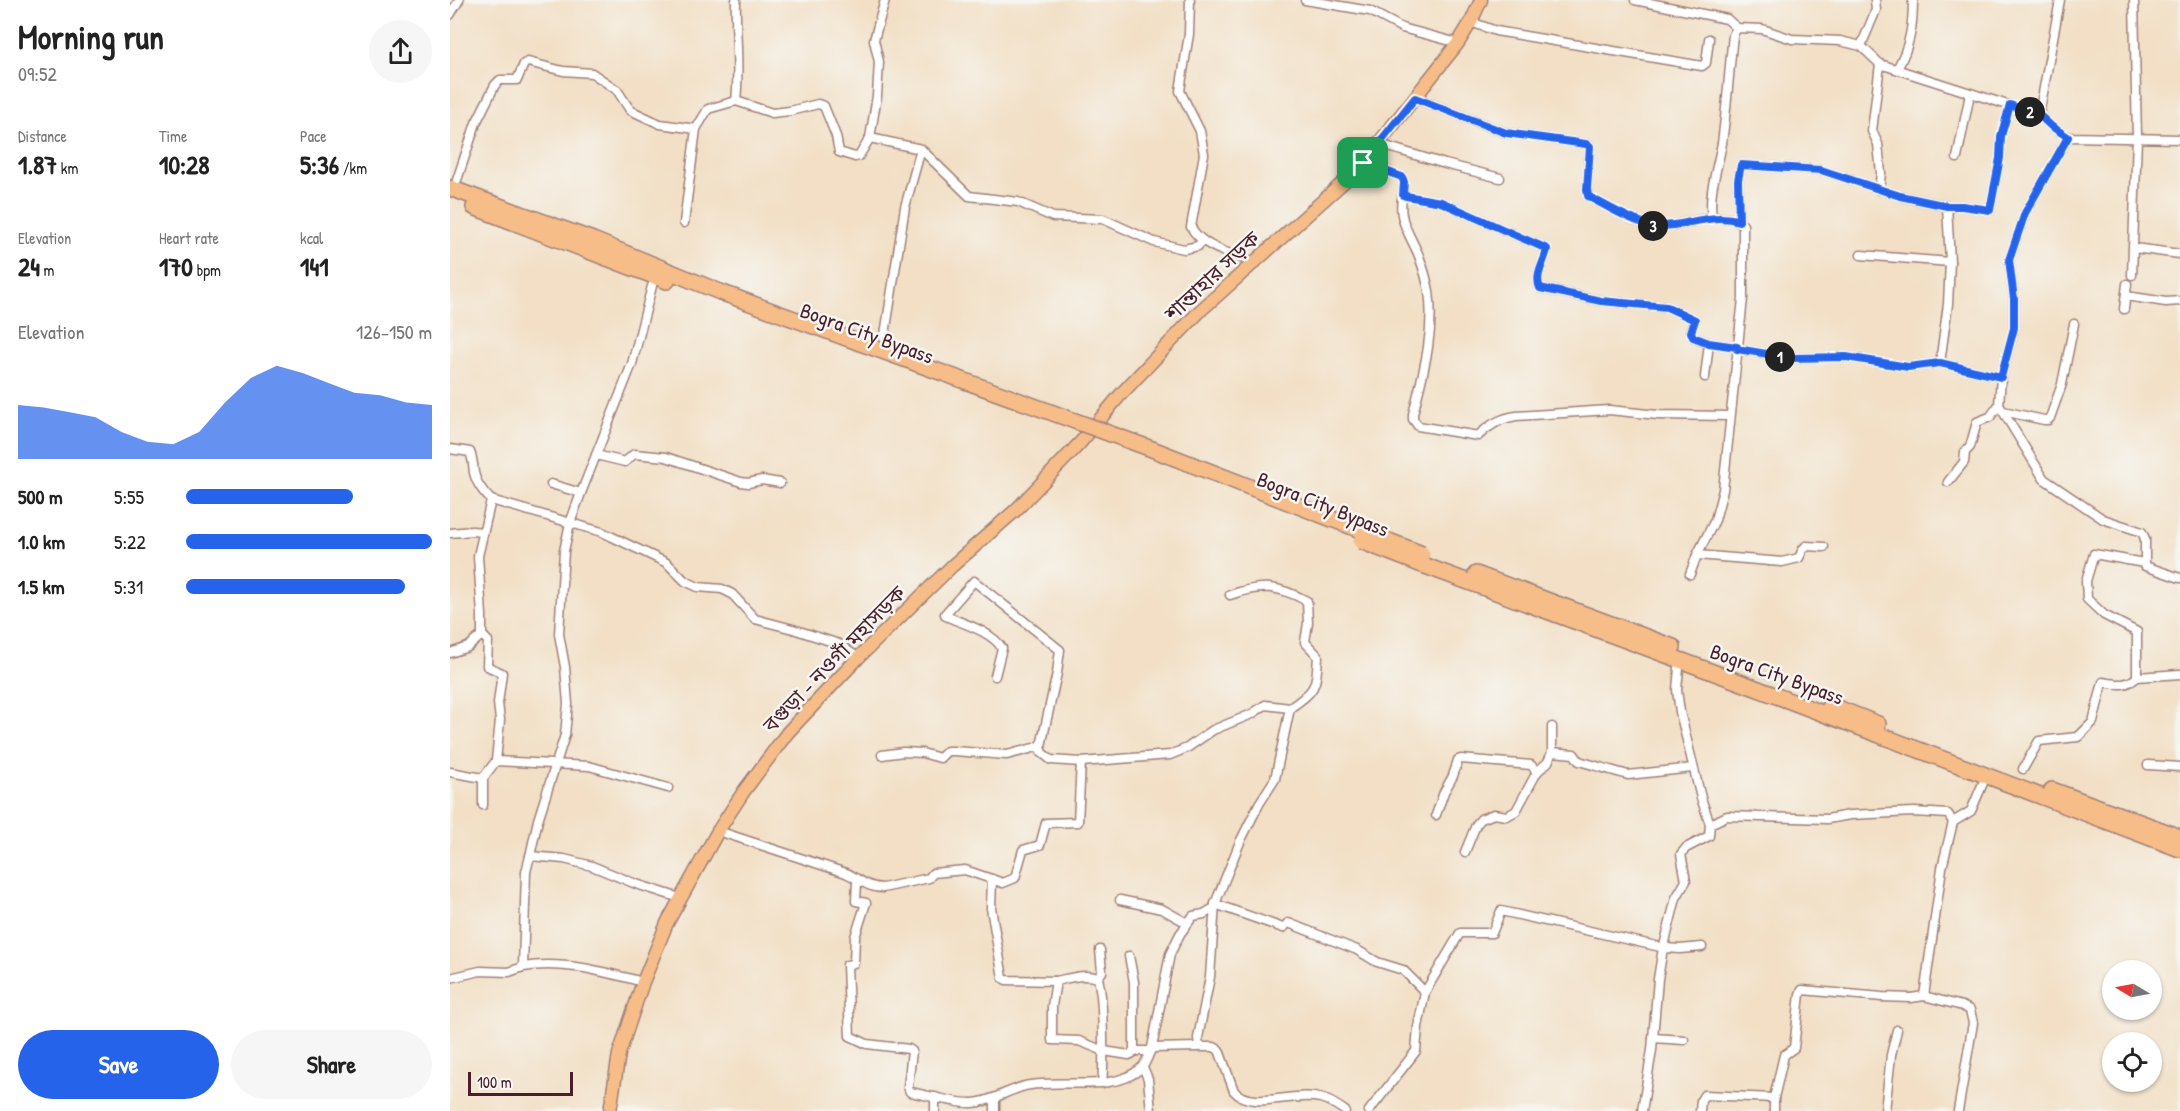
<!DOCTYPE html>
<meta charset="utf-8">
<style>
body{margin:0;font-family:"Patrick Hand","Noto Sans Bengali",sans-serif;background:#f6f6f6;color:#222;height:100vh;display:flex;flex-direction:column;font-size:22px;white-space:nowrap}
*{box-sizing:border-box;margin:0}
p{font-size:20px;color:#767676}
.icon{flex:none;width:33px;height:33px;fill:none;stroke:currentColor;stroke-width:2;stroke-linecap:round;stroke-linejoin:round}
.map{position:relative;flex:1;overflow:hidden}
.side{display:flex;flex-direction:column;background:#fff;width:450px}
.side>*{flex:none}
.needle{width:39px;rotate:280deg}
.controls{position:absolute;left:1652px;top:960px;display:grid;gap:12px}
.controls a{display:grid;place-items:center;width:60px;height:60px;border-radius:50%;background:#fff;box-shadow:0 2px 4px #0004;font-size:30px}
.scale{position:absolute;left:18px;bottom:15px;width:105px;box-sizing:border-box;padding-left:6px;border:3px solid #4a1f2b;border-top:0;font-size:16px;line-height:21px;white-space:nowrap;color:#4a1f2b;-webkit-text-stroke:4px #f6f6f2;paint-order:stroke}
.pin{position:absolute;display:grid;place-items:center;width:51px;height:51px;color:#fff;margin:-26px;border-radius:12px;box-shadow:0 3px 9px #0006}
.km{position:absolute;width:30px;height:30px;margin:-15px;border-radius:50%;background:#222;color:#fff;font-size:16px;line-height:30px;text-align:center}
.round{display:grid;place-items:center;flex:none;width:63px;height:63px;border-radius:32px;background:#f6f6f6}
.headline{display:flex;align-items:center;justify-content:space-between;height:102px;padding:0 18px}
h1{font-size:33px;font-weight:700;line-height:45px}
.stats{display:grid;grid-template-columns:repeat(3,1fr);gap:9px;height:102px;padding:6px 18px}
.stats div{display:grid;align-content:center}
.stats b{font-size:26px;font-weight:700}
.stats small{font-size:16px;font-weight:400}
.stats p{font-size:16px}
.chart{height:168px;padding:12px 18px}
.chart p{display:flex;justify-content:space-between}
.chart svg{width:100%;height:108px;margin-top:6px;fill:#2563eb;opacity:.7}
.action{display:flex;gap:12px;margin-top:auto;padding:12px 18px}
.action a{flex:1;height:69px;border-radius:36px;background:#2563eb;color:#fff;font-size:24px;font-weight:700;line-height:69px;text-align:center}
.action a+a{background:#f6f6f6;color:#222}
ul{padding:0 18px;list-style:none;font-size:20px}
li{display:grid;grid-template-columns:96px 72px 1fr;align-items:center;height:45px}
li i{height:15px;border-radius:8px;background:#2563eb}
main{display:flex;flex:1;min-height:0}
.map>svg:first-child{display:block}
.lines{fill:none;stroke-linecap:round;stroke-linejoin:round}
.street-casing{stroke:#9e7f78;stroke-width:11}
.primary-casing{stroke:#9e7f78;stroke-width:15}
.highway-casing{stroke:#9e7f78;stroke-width:18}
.street{stroke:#fff;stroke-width:8}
.primary{stroke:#f7bd88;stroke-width:12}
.highway{stroke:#f7bd88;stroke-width:15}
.highway-bridge-casing{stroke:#9e7f78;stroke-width:18;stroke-linecap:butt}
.highway-bridge{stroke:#f7bd88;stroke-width:15}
.route-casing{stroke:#fff;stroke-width:12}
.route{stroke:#2563eb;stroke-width:8}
.labels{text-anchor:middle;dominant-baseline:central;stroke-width:5;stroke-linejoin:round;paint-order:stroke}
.street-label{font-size:21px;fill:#4a1f2b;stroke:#f6f6f2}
</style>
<main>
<section class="side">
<div class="headline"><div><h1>Morning run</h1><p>09:52</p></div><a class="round"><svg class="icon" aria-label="share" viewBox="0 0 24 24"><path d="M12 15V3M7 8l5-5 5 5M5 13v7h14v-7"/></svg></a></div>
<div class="stats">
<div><p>Distance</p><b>1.87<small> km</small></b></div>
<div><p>Time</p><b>10:28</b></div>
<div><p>Pace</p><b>5:36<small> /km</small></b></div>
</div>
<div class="stats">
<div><p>Elevation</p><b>24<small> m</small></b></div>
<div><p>Heart rate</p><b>170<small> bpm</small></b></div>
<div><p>kcal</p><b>141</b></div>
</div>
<div class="chart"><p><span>Elevation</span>126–150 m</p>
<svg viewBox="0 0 160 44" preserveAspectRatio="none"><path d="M0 44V22L10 23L20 25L30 27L40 33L50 37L60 38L70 33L80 21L90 11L100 6L110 9L120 13L130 17L140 18L150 21L160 22V44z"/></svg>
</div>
<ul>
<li><b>500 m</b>5:55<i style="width:68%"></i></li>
<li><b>1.0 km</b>5:22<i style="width:100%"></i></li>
<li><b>1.5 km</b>5:31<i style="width:89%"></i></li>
</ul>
<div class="action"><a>Save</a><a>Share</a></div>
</section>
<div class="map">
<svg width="1730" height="1111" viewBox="0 0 1730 1111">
<rect width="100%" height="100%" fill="#f6f6f2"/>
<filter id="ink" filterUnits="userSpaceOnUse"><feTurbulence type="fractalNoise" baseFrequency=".0167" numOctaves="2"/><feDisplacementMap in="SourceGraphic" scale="12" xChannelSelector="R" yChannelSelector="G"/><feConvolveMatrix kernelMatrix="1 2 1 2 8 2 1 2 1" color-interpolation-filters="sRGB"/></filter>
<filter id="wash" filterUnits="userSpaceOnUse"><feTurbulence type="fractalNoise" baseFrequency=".008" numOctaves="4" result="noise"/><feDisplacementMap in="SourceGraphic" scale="24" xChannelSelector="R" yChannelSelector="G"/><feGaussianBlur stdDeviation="1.35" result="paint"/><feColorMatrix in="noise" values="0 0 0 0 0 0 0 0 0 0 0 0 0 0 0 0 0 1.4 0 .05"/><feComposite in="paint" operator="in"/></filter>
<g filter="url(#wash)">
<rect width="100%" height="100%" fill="#f2dfc5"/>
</g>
<g filter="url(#ink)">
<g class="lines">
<defs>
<g id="street">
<path d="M740 0 739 34 730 91 750 131 754 154 741 227C752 248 783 254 805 263"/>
<polyline points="855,0 920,11 952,28 1008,43"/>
<polyline points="1185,0 1277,19 1287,28"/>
<polyline points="0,15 9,0"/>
<polyline points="1021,22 1046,31 1252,66 1256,63 1259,39"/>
<polyline points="1411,46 1426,10 1425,0"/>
<path d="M1447 69C1460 46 1463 26 1463 0"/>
<path d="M965 98 1056 133 1136 144 1140 146 1137 189 1138 196C1152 204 1187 224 1202 226 1219 228 1245 221 1262 217"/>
<path d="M286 101C290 67 285 34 286 0"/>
<polyline points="1589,115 1610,0"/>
<polyline points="1618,137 1575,213 1559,260 1564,299 1564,329 1551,377 1549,405 1594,479 1653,519 1692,532 1695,539 1695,566 1730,578"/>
<polyline points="420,138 427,96 429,62 424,40 435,0"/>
<polyline points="929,144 995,164 1050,178"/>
<polyline points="1507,158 1520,94"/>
<path d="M913 163 952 177 954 182 953 195 956 196 991 202 1097 249C1095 262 1084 275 1090 288L1151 301 1217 307 1245 320 1241 331 1243 337 1259 343 1287 347"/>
<polyline points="7,180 26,123 45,85 50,80 67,80 74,64 78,62 113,71 142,73 167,90 180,110 210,124 246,129"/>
<polyline points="1429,190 1431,173 1428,144 1422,131 1430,64"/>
<path d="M953 195C946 218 961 236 969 256 973 267 977 280 979 291 985 333 973 374 963 414V419L968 426 1028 436C1039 425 1051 418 1066 416L1159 410 1208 415 1280 416"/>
<polyline points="1289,221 1288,180 1291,165 1371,170 1450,196 1497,206 1512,206 1540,210 1550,158 1551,136 1560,105"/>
<polyline points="234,223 246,129 258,109 286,101 322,113 340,111 368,104 374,106 386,136 389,152 405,157 409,156 420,138 471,149 519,196 568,202 603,217 653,219 704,242 734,249 748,246 752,241"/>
<polyline points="1684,248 1730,254"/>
<polyline points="1411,255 1500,262"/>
<polyline points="1682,275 1687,138 1684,0"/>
<polyline points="1676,296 1716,302 1730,301"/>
<polyline points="1674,309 1677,284"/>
<polyline points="434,341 455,207 471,149"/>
<polyline points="1287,349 1342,358 1396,357 1458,367 1490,363 1551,377"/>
<polyline points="1490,363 1498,304 1500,262 1497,206"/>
<polyline points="1255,377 1259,343"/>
<polyline points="1553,411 1594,420 1598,420 1600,418 1612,384 1624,324"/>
<path d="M0 449 20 452C23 459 23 465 24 473 26 483 33 492 41 500L152 532 217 563 235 581 248 587 272 589 282 594 305 619 343 629 389 644 408 658"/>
<polyline points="146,455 175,462 184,454 216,457 291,482 298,483 312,480 330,483"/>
<polyline points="1498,482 1514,462 1515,452 1520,447 1527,422 1540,417 1549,405"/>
<polyline points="101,484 131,493"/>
<polyline points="41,500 28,556 32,615 32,635 38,641 37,666 52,673 48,703 50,720 46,761"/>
<polyline points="0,533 22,531 33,532"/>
<polyline points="1247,555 1332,562 1349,558 1353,549 1356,546 1374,547"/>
<path d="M1240 574 1247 555 1265 520 1273 490 1293 298V225L1284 219 1262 217C1258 192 1268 167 1272 143 1277 107 1279 71 1283 35L1287 28 1312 29 1342 39 1390 41 1411 46 1430 64 1589 115 1601 126 1618 137 1730 139"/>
<path d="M780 595C812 584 827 585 857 601L858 623 855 642 868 656C866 688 866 690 840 708L825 779 809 804 790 842 765 904 760 977 748 1038 749 1047H764L769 1050 784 1091C801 1111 846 1091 870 1098 879 1100 888 1106 895 1111"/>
<polyline points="0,653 18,647 32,635"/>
<path d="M545 676 552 648C541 631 514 624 496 616L495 614 524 581 610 650 607 673 591 746V752L601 760 631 762 720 755 737 748 763 730 802 714 815 705 840 708"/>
<polyline points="1687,677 1687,632 1654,615 1637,599 1636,581 1644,554 1694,563"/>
<polyline points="1102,752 1124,754 1129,761 1178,775 1243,768"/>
<polyline points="432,755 453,752 472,753 490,758 497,751 504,751 557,755 591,746"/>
<polyline points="1698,765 1730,767"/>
<path d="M1573 769 1589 741 1628 737 1643 722 1653 682C1665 684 1677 687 1687 677L1730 674"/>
<polyline points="0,772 33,778 46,761 139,766 218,788"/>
<polyline points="33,778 33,805"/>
<polyline points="986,815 994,792 1003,776 1008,760 1011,759 1081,765 1087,772"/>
<polyline points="1260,824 1277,816 1377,819 1400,815 1464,812 1498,814 1503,822"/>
<path d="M268 831 396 873C409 879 418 888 433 888L479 878 483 873 515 870 553 883 565 878 573 850 590 845 596 823 628 822 631 762"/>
<polyline points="1015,852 1026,825 1031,819 1044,814 1057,816 1066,811 1087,772 1098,762 1102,752 1102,727"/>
<polyline points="80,856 88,820 115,735 118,704 115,667 109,634 114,551 120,523 131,493 182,364 202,286"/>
<polyline points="542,879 541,908 553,978 556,980 606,981"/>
<path d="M407 881 406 901 416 903 405 937 404 963 397 965 400 1036 417 1044 459 1049 462 1051 458 1087 460 1092C477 1095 507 1104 523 1103 543 1102 560 1088 580 1085 613 1079 665 1093 691 1068 697 1063 698 1054 702 1048L749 1047"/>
<polyline points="670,900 712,909 737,923"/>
<polyline points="765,904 833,928 838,923 841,924 907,950 927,962 953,970 975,992"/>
<polyline points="679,956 684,982 684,1052"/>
<polyline points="648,977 652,972 650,950"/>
<polyline points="0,978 30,971 59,972 73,967"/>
<path d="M193 982C155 972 113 960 73 967L76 872 80 856 114 859 142 866 186 884 230 898"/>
<polyline points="1474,996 1492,868 1503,822 1521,811 1533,783"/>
<polyline points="1203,1038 1234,1040"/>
<polyline points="702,1048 720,954 730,934 743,916 754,914 764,908"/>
<polyline points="693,1067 698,1079 701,1111"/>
<path d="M652 1083C654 1065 653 1053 653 1035 652 1016 653 998 648 978 635 973 620 978 606 981L602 1006V1040L629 1041 654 1051 679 1055 687 1051H700"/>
<polyline points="485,1097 485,1111"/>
<polyline points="545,1098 545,1111"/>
<polyline points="919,1111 966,1051 968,1027 975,992 1010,933 1042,933 1051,911 1215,948 1230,949 1252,947"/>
<polyline points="1192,1111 1202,1050 1208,979 1212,954 1226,898 1236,881 1231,854 1236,848 1259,836 1260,824 1251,798 1230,712 1227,690 1229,668"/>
<polyline points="1250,1111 1251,1100 1254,1095 1324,1098"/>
<polyline points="1324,1111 1324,1098 1334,1055 1344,1048 1350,994 1352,990 1432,997 1461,998 1474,996 1512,1006 1520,1010 1523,1023 1508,1111"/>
<polyline points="1435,1111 1441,1055 1447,1030"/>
</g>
<polyline id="primary" points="160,1111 169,1054 193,982 217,923 268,831 294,791 338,732 408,658 502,566 566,510 630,443 672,393 751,310 896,180 913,163 1008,43 1021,22 1031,0"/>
<g id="highway">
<polyline points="0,188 143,240 270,292"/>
<polyline points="24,207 217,281"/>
<polyline points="970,564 1303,687 1730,849"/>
<polyline points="1026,574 1223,647"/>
<polyline points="1380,705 1428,724"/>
<polyline points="1602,790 1730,837"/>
</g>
</defs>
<use href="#street" class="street-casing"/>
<use href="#primary" class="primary-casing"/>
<use href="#highway" class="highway-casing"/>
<use href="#street" class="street"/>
<use href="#primary" class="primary"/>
<use href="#highway" class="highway"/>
<defs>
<g id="highway-bridge">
<polyline points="270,292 702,449 972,554"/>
<polyline points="911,541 970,564"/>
</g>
</defs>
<use href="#highway-bridge" class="highway-bridge-casing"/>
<use href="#highway-bridge" class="highway-bridge"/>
</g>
</g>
<g class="lines" filter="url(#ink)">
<defs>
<path id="route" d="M965 98 1056 133 1136 144 1140 146 1137 189 1138 196C1152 204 1186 223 1201 225 1231 230 1259 211 1289 221L1288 180 1291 165 1371 170 1450 196 1497 206H1512L1540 210 1550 158 1551 136 1560 105 1589 115 1601 126 1618 137 1575 213 1559 260 1564 299V328L1551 377 1490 363 1458 367 1396 357 1342 358 1287 349V347L1259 343 1243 337 1241 332 1245 320 1217 307 1151 301 1090 288C1084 275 1095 262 1097 249L991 202 956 196 953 195 954 182 952 177 913 163Z"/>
</defs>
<use href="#route" class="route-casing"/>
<use href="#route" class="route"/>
</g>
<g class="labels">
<g class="street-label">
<text transform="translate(762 276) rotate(-43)">শান্তাহার সড়ক</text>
<text transform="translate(417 333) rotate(20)">Bogra City Bypass</text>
<text transform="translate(873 504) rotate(22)">Bogra City Bypass</text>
<text transform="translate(384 659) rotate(-46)">বগুড়া - নওগাঁ মহাসড়ক</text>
<text transform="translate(1327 674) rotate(20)">Bogra City Bypass</text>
</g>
</g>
</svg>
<div class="controls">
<a><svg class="needle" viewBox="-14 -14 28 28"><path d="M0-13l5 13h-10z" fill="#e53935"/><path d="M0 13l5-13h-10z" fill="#767676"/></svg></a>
<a><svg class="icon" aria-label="locate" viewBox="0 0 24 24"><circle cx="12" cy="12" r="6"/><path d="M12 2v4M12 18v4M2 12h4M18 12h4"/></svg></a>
</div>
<div class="scale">100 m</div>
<div class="pin" style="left:913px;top:163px;background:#1e9e55"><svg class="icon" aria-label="arrive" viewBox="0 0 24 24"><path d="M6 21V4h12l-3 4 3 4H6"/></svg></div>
<b class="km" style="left:1330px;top:357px">1</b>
<b class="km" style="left:1580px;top:112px">2</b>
<b class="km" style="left:1203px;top:226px">3</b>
</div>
</main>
